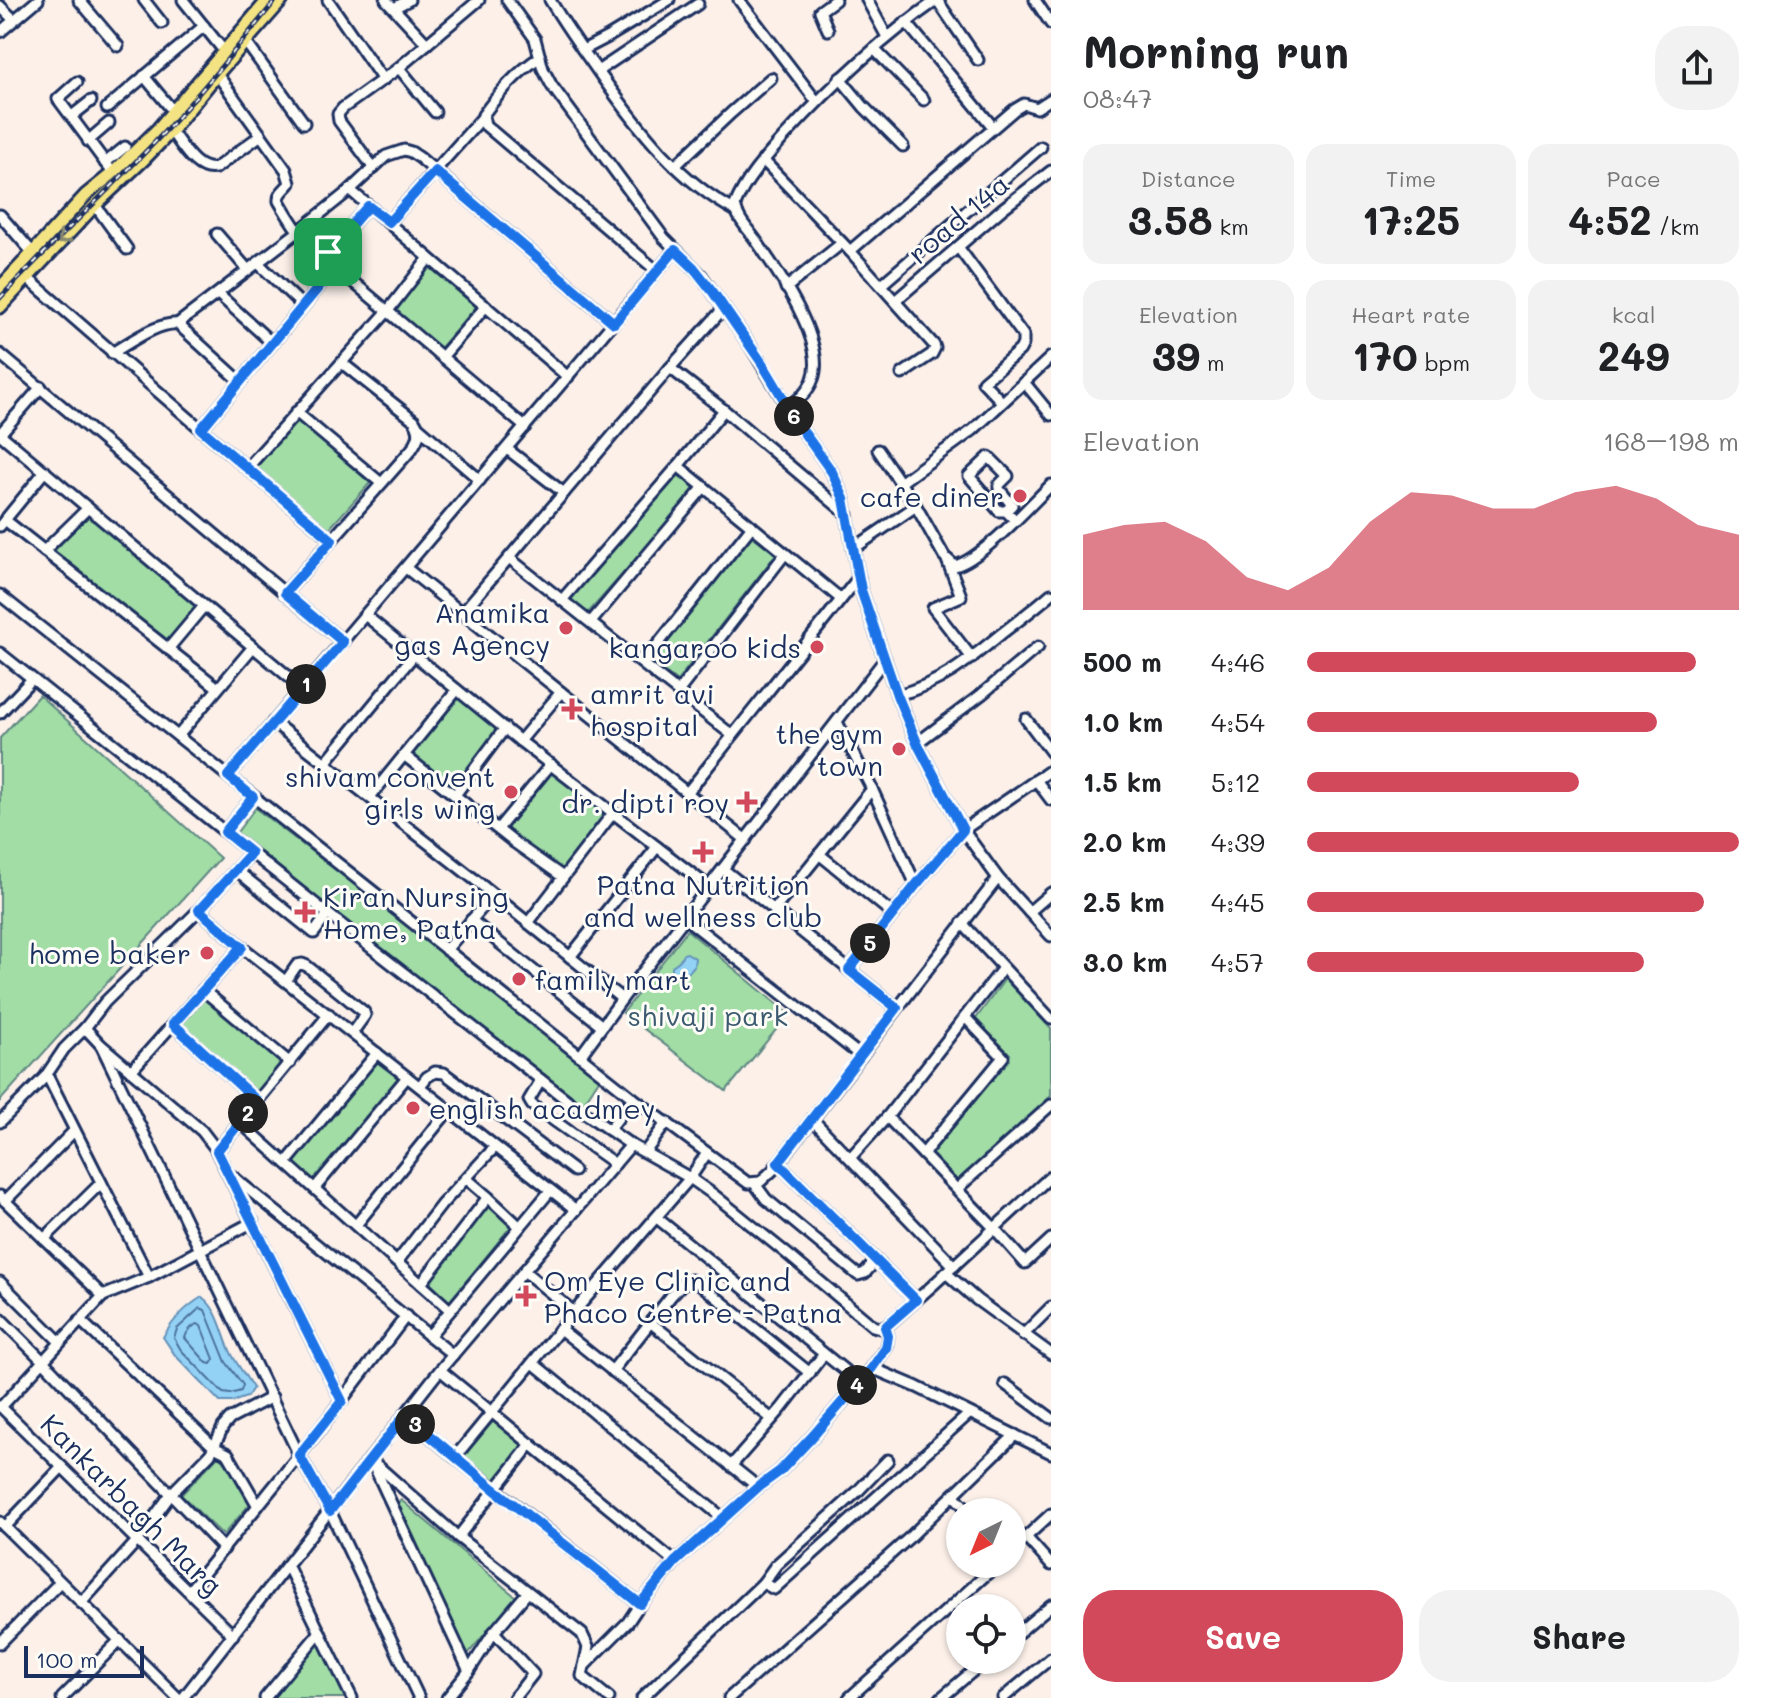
<!DOCTYPE html>
<meta charset="utf-8">
<style>
body{margin:0;font-family:Mali,sans-serif;background:#f2f2f2;color:#202124;height:100vh;display:flex;flex-direction:column;font-size:30px;white-space:nowrap}
*{box-sizing:border-box;margin:0}
p{font-size:26px;color:#757577}
.icon{flex:none;width:44px;height:44px;fill:none;stroke:currentColor;stroke-width:2;stroke-linecap:round;stroke-linejoin:round}
.map{position:relative;flex:1;overflow:hidden}
.sheet{display:flex;flex-direction:column;background:#fff;width:720px}
.sheet>*{flex:none}
.needle{width:52px;rotate:223deg}
.fabs{position:absolute;left:946px;top:1498px;display:grid;gap:16px}
.fabs a{display:grid;place-items:center;width:80px;height:80px;border-radius:50%;background:#fff;box-shadow:0 2px 6px #0004;font-size:40px}
.scale{position:absolute;left:24px;bottom:20px;width:120px;box-sizing:border-box;padding-left:8px;border:4px solid #1b2f5e;border-top:0;font-size:22px;line-height:28px;white-space:nowrap;color:#1b2f5e;-webkit-text-stroke:6px #fdfcf7;paint-order:stroke}
.pin{position:absolute;display:grid;place-items:center;width:68px;height:68px;color:#fff;margin:-34px;border-radius:16px;box-shadow:0 4px 12px #0006}
.km{position:absolute;width:40px;height:40px;margin:-20px;border-radius:50%;background:#222;color:#fff;font-size:22px;line-height:40px;text-align:center}
.round{display:grid;place-items:center;flex:none;width:84px;height:84px;border-radius:32px;background:#f2f2f2}
.headline{display:flex;align-items:center;justify-content:space-between;height:136px;padding:0 32px}
h1{font-size:44px;font-weight:700;line-height:60px}
.stats{display:grid;grid-template-columns:repeat(3,1fr);gap:12px;height:136px;padding:8px 32px}
.stats div{display:grid;align-content:center;border-radius:20px;background:#f2f2f2;text-align:center}
.stats b{font-size:40px;font-weight:700}
.stats small{font-size:22px;font-weight:400}
.stats p{font-size:22px}
.chart{height:224px;padding:16px 32px}
.chart p{display:flex;justify-content:space-between}
.chart svg{width:100%;height:144px;margin-top:8px;fill:#d1495b;opacity:.7}
.cta{display:flex;gap:16px;margin-top:auto;padding:16px 32px}
.cta a{flex:1;height:92px;border-radius:32px;background:#d1495b;color:#fff;font-size:32px;font-weight:700;line-height:92px;text-align:center}
.cta a+a{background:#f2f2f2;color:#202124}
ul{padding:0 32px;list-style:none;font-size:26px}
li{display:grid;grid-template-columns:128px 96px 1fr;align-items:center;height:60px}
li i{height:20px;border-radius:10px;background:#d1495b}
main{display:flex;flex:1;min-height:0}
.map>svg:first-child{display:block}
.green{fill:#a1dda5;stroke:#5e8682;stroke-width:2}
.water{fill:#94d2f5;stroke:#6491b9;stroke-width:2}
.lines{fill:none;stroke-linecap:round;stroke-linejoin:round}
.shore{stroke:#4b709a;stroke-width:2}
.minor-casing{stroke:#1b2f5e;stroke-width:15}
.major-casing{stroke:#1b2f5e;stroke-width:17}
.minor{stroke:#fdfcf7;stroke-width:9}
.major{stroke:#f4e382;stroke-width:11}
.rail-casing{stroke:#1b2f5e;stroke-width:5}
.rail{stroke:#fdfcf7;stroke-width:2;stroke-dasharray:6;stroke-linecap:butt}
.oneway{stroke:#888970}
.route-casing{stroke:#fff;stroke-width:16}
.route{stroke:#1a73e8;stroke-width:10}
.poi-dot{fill:#d1495b;stroke:#fdfcf7;stroke-width:3}
.labels{text-anchor:middle;dominant-baseline:central;stroke-width:6;stroke-linejoin:round;paint-order:stroke}
.street-label{font-size:28px;fill:#1b2f5e;stroke:#fdfcf7}
.poi-label{font-size:28px;fill:#1b2f5e;stroke:#fdfcf7;text-anchor:end}
.park-label{font-size:28px;fill:#3c5a70;stroke:#fdfcf7}
</style>
<main>
<div class="map">
<svg width="1051" height="1698" viewBox="0 0 1051 1698">
<rect width="100%" height="100%" fill="#fcf0e9"/>
<filter id="ink" filterUnits="userSpaceOnUse"><feTurbulence type="fractalNoise" baseFrequency=".0125" numOctaves="2"/><feDisplacementMap in="SourceGraphic" scale="16" xChannelSelector="R" yChannelSelector="G"/><feConvolveMatrix kernelMatrix="1 2 1 2 8 2 1 2 1" color-interpolation-filters="sRGB"/></filter>
<g filter="url(#ink)">
<g class="green">
<polygon points="427,265 476,307 439,350 388,309"/>
<polygon points="298,420 370,483 328,530 256,467"/>
<polygon points="675,473 697,490 588,613 568,598"/>
<polygon points="91,513 201,605 168,646 51,554"/>
<polygon points="751,535 776,554 677,681 652,662"/>
<polygon points="39,695 220,858 0,1101 0,738"/>
<polygon points="458,696 500,728 451,792 408,757"/>
<polygon points="550,769 609,815 603,818 560,872 504,827"/>
<polygon points="255,808 602,1075 578,1112 235,835"/>
<polygon points="687,930 789,1014 726,1091 623,1013"/>
<polygon points="1005,979 1051,1029 1051,1096 958,1181 928,1153 1010,1054 975,1020"/>
<polygon points="203,995 284,1063 256,1096 179,1022"/>
<polygon points="375,1061 400,1079 313,1181 292,1161"/>
<polygon points="487,1203 512,1225 449,1302 429,1282"/>
<polygon points="494,1420 525,1445 495,1482 463,1457"/>
<polygon points="217,1457 223,1457 250,1504 223,1535 181,1495"/>
<polygon points="401,1500 516,1597 468,1654 396,1504"/>
<polygon points="318,1642 347,1698 273,1698"/>
</g>
<g class="water">
<polygon points="687,953 695,958 694,966 685,976 676,977 672,971 672,966 679,961 683,954"/>
<path d="M202 1297C222 1312 222 1340 235 1360 241 1370 247 1378 253 1388L247 1397 232 1402H220L175 1355 163 1337C173 1320 185 1307 202 1297Z"/>
</g>
<g class="lines">
<g class="shore">
<polygon points="200,1308 205,1310 226,1362 243,1385 241,1391 230,1394 223,1393 181,1350 174,1338 177,1329"/>
<path d="M198 1324 201 1326 214 1359 211 1364 207 1363 185 1338C186 1332 193 1325 198 1324Z"/>
</g>
<defs>
<g id="minor">
<polyline points="79,0 118,46"/>
<polyline points="144,0 162,23"/>
<polyline points="183,0 224,51"/>
<polyline points="328,0 383,80"/>
<polyline points="386,0 427,44"/>
<polyline points="507,0 535,39 543,69 552,86 664,238 701,275 751,347 802,430 832,472 844,499 861,590 897,695 917,743 963,830 998,878 1051,936"/>
<path d="M550 0C566 27 584 52 602 77 639 129 679 181 736 211"/>
<polyline points="739,0 817,102"/>
<polyline points="867,0 887,37"/>
<polyline points="937,0 978,60"/>
<polyline points="1035,0 1051,24"/>
<polyline points="0,6 14,20"/>
<polyline points="394,8 409,0"/>
<polyline points="906,22 993,127"/>
<polyline points="828,30 820,11 835,0"/>
<polyline points="0,32 38,0"/>
<polyline points="245,41 304,123"/>
<polyline points="874,49 924,100"/>
<polyline points="583,50 608,37 669,0"/>
<path d="M540 57C516 73 500 92 483 115L485 125 657 271"/>
<polyline points="399,68 435,112"/>
<polyline points="598,71 698,4"/>
<path d="M217 74 286 170 290 183C286 189 278 193 279 201 290 219 305 249 328 252L368 206"/>
<polyline points="144,76 173,111"/>
<polyline points="840,78 864,107 903,146"/>
<polyline points="77,82 58,99 113,173"/>
<polyline points="107,108 204,26"/>
<polyline points="72,116 91,101"/>
<path d="M171 131C182 145 196 173 216 168L261 135"/>
<polyline points="88,141 109,123"/>
<polyline points="763,160 850,251 934,345 935,348 932,354 902,374"/>
<polyline points="105,163 125,147"/>
<polyline points="675,166 731,113 771,78"/>
<polyline points="373,167 339,121 338,114 343,108 396,70 479,0"/>
<polyline points="350,190 568,377"/>
<polyline points="95,205 127,249"/>
<polyline points="0,215 32,252"/>
<polyline points="389,222 482,118"/>
<polyline points="217,234 248,270"/>
<polyline points="958,247 1023,335 1023,344 1020,350 983,382 1002,402"/>
<polyline points="850,251 1014,110 1024,104 1037,108 1051,99"/>
<polyline points="327,260 525,427"/>
<polyline points="258,263 303,306"/>
<polyline points="17,269 201,429 332,540"/>
<polyline points="881,285 1041,147"/>
<polyline points="786,288 842,243"/>
<polyline points="218,294 272,343"/>
<polyline points="895,301 1002,209 1051,171"/>
<path d="M112 353C131 342 157 322 179 324"/>
<polyline points="0,354 343,642"/>
<polyline points="442,357 486,306"/>
<polyline points="670,368 724,410 848,515"/>
<polyline points="240,381 182,328 180,322 299,231 350,190 386,156 404,150 411,152 420,158 614,323"/>
<polyline points="1024,382 1051,415"/>
<polyline points="41,387 0,434 302,688"/>
<path d="M789 407C799 399 809 391 813 379 827 342 778 272 757 242 749 230 737 219 735 205 746 178 767 156 786 135 832 85 881 39 937 0"/>
<polyline points="724,410 678,466 841,599"/>
<polyline points="296,412 381,483"/>
<polyline points="418,427 480,480"/>
<polyline points="201,429 318,288 323,279 328,257"/>
<polyline points="507,449 564,493"/>
<path d="M878 450 916 506 944 556 955 566C982 559 1029 506 1051 485"/>
<polyline points="247,468 387,312 429,258"/>
<polyline points="900,483 973,430 1051,357"/>
<polyline points="1006,511 1012,505 999,489 999,485 1008,476 989,457 969,476 999,511 1006,511 1015,520"/>
<polyline points="5,520 218,688"/>
<polyline points="0,526 45,471"/>
<polyline points="853,549 916,506"/>
<polyline points="44,551 88,508"/>
<polyline points="509,558 732,735"/>
<polyline points="947,560 961,596 933,608 972,658"/>
<polyline points="406,568 746,840"/>
<path d="M285 593 411 450C419 439 422 432 414 420L342 363"/>
<polyline points="0,595 633,1098 748,1183 760,1182 773,1170 998,878"/>
<polyline points="562,600 678,466"/>
<polyline points="462,613 670,368 724,308"/>
<polyline points="365,615 520,741 709,887"/>
<polyline points="591,622 704,487"/>
<polyline points="168,649 204,606"/>
<polyline points="0,653 328,914 572,1104 631,1145 690,1178 714,1195 786,1253 873,1326 880,1328 889,1324 932,1286 1051,1176"/>
<polyline points="643,663 752,526"/>
<polyline points="678,692 785,554"/>
<path d="M897 695C940 684 967 662 1001 634 1018 621 1035 608 1051 594"/>
<polyline points="0,713 32,679"/>
<polyline points="1026,719 1051,752"/>
<polyline points="273,722 474,879 622,999"/>
<polyline points="837,722 872,789 916,885"/>
<polyline points="178,736 253,647"/>
<polyline points="520,741 561,692"/>
<polyline points="917,743 982,694 1038,647"/>
<polyline points="404,755 515,843 563,877"/>
<polyline points="325,763 414,655"/>
<polyline points="228,776 675,250"/>
<polyline points="1036,780 1051,800"/>
<polyline points="687,793 859,577"/>
<polyline points="455,795 505,728"/>
<polyline points="370,797 457,690"/>
<polyline points="498,829 551,764"/>
<polyline points="225,832 253,797"/>
<polyline points="819,854 893,914"/>
<polyline points="723,869 897,1008"/>
<polyline points="236,870 314,933 328,914"/>
<polyline points="199,910 242,947 576,1210"/>
<polyline points="774,910 872,789"/>
<polyline points="1029,912 1051,893"/>
<polyline points="685,918 861,1056"/>
<polyline points="471,920 602,1026"/>
<polyline points="528,923 613,813"/>
<polyline points="962,923 1051,1019"/>
<polyline points="242,947 173,1024 257,1101"/>
<polyline points="446,950 493,895"/>
<polyline points="570,957 657,847"/>
<polyline points="849,970 916,885 963,830 1051,770"/>
<polyline points="286,981 297,965 302,964 307,966 364,1012 365,1015 352,1033"/>
<polyline points="203,990 290,1063"/>
<polyline points="85,1028 101,1045 202,1131 215,1148 342,1401"/>
<polyline points="101,1045 299,1455 330,1511 419,1698"/>
<polyline points="581,1055 622,999 885,659"/>
<polyline points="131,1071 173,1024"/>
<polyline points="47,1075 149,1277"/>
<polyline points="541,1080 529,1100 532,1105 615,1164"/>
<polyline points="420,1086 427,1077 435,1072 444,1073 574,1171"/>
<polyline points="887,1117 995,1229 1025,1263 1051,1239"/>
<polyline points="812,1119 954,1266"/>
<polyline points="0,1122 45,1077 64,1049 85,1028 105,1002 199,910 251,853"/>
<polyline points="240,1122 329,1014"/>
<polyline points="609,1130 633,1098"/>
<polyline points="217,1151 240,1122 450,1310"/>
<polyline points="645,1152 667,1122"/>
<polyline points="707,1153 690,1178 574,1312 455,1457 640,1604 675,1562 758,1487 780,1471 812,1437 872,1368 886,1348 888,1336 885,1327"/>
<polyline points="923,1154 1003,1057 965,1017"/>
<polyline points="850,1158 887,1117 1003,968"/>
<polyline points="286,1163 377,1053"/>
<polyline points="778,1163 916,1300"/>
<polyline points="232,1176 453,1355"/>
<polyline points="467,1179 488,1197"/>
<polyline points="755,1184 766,1199 858,1275 865,1273 876,1260"/>
<polyline points="315,1188 407,1077"/>
<polyline points="957,1189 1051,1105"/>
<polyline points="0,1196 103,1296 1,1407"/>
<polyline points="5,1201 74,1131"/>
<polyline points="657,1218 859,1382"/>
<polyline points="356,1225 449,1110"/>
<polyline points="44,1239 101,1183"/>
<polyline points="397,1262 442,1204 495,1147"/>
<polyline points="524,1271 574,1312"/>
<polyline points="946,1273 977,1300 1051,1354"/>
<polyline points="0,1282 60,1342"/>
<polyline points="421,1284 488,1197 520,1227"/>
<polyline points="103,1296 149,1277 253,1222"/>
<polyline points="0,1318 43,1361 224,1549"/>
<polyline points="80,1320 214,1447 210,1454 171,1494 137,1541 81,1603"/>
<polyline points="650,1322 772,1419"/>
<polyline points="560,1329 758,1487"/>
<polyline points="1023,1335 1051,1307"/>
<polyline points="429,1336 550,1191"/>
<polyline points="533,1363 723,1518"/>
<polyline points="872,1368 917,1387 1051,1453"/>
<polyline points="440,1370 675,1562"/>
<polyline points="612,1371 671,1296 682,1284 691,1280 700,1284 810,1373"/>
<polyline points="1005,1384 1051,1418"/>
<polyline points="0,1406 233,1635"/>
<polyline points="405,1415 455,1457"/>
<polyline points="370,1459 458,1537 582,1634 588,1647 582,1676 609,1698"/>
<polyline points="373,1464 469,1671"/>
<polyline points="731,1466 781,1409 824,1354"/>
<polyline points="954,1496 970,1512"/>
<polyline points="258,1506 228,1454 214,1447 223,1427 230,1419 272,1397"/>
<polyline points="0,1522 178,1698"/>
<polyline points="5,1527 62,1467"/>
<polyline points="458,1537 531,1444"/>
<polyline points="1026,1537 1051,1565"/>
<polyline points="1012,1550 1051,1514"/>
<polyline points="287,1565 352,1698"/>
<polyline points="763,1583 776,1565 858,1491 888,1460"/>
<polyline points="189,1591 317,1433 406,1316"/>
<polyline points="494,1632 533,1674 514,1698"/>
<polyline points="1012,1638 1051,1605"/>
<polyline points="0,1643 60,1582"/>
<polyline points="584,1666 628,1622 640,1604"/>
<polyline points="62,1698 120,1640"/>
<polyline points="183,1698 435,1376 631,1145"/>
<polyline points="265,1698 320,1632"/>
<polyline points="447,1698 469,1671 494,1632 527,1593"/>
<polyline points="642,1698 763,1583 774,1589 969,1414"/>
<polyline points="729,1698 910,1537 1015,1435"/>
<polyline points="849,1698 998,1564"/>
<polyline points="941,1698 986,1660"/>
<polyline points="1003,1698 1051,1658"/>
</g>
<g id="major">
<polyline points="0,288 86,195 113,173 157,130 268,0"/>
<polyline points="0,307 95,205 144,159 171,131 217,74 282,0"/>
</g>
</defs>
<use href="#minor" class="minor-casing"/>
<use href="#major" class="major-casing"/>
<use href="#minor" class="minor"/>
<use href="#major" class="major"/>
<defs>
<path id="rail" d="M0 298C51 244 105 194 156 141 198 96 237 48 276 0"/>
</defs>
<use href="#rail" class="rail-casing"/>
<use href="#rail" class="rail"/>
</g>
<defs><path id="oneway-chevron" d="M-2-3.5L2.5 0L-2 3.5" fill="none" stroke-width="1.6" stroke-linecap="round" stroke-linejoin="round" transform="scale(2)"/></defs>
<use class="oneway" href="#oneway-chevron" transform="translate(63 239) rotate(133)"/>
</g>
<g class="lines" filter="url(#ink)">
<defs>
<polygon id="route" points="435,171 614,323 675,250 694,268 713,292 762,363 802,430 832,472 844,499 861,590 897,695 917,743 963,830 916,885 849,970 897,1008 778,1163 916,1300 885,1327 888,1336 886,1348 872,1368 812,1437 780,1471 758,1487 675,1562 640,1604 494,1489 405,1415 330,1511 299,1455 342,1401 217,1151 257,1101 173,1024 242,947 199,910 251,853 225,832 253,797 228,776 343,642 285,593 332,540 201,429 318,288 326,270 328,252 368,206 389,222"/>
</defs>
<use href="#route" class="route-casing"/>
<use href="#route" class="route"/>
</g>
<g class="poi-dot">
<circle cx="1020" cy="496" r="8"/>
<circle cx="566" cy="628" r="8"/>
<circle cx="817" cy="647" r="8"/>
<path d="M568 697h8v8h8v8h-8v8h-8v-8h-8v-8h8z"/>
<circle cx="899" cy="749" r="8"/>
<circle cx="511" cy="792" r="8"/>
<path d="M743 790h8v8h8v8h-8v8h-8v-8h-8v-8h8z"/>
<path d="M699 840h8v8h8v8h-8v8h-8v-8h-8v-8h8z"/>
<path d="M301 900h8v8h8v8h-8v8h-8v-8h-8v-8h8z"/>
<circle cx="207" cy="953" r="8"/>
<circle cx="519" cy="979" r="8"/>
<circle cx="413" cy="1108" r="8"/>
<path d="M522 1284h8v8h8v8h-8v8h-8v-8h-8v-8h8z"/>
</g>
<g class="labels">
<g class="street-label">
<text transform="translate(958 218) rotate(-40)">road 14a</text>
<text transform="translate(132 1504) rotate(45)">Kankarbagh Marg</text>
</g>
<g class="poi-label">
<text x="1004" y="496">cafe diner</text>
<text x="550" y="612">Anamika<tspan x="550" dy="32">gas Agency</tspan></text>
<text x="801" y="647">kangaroo kids</text>
<text x="590" y="693" text-anchor="start">amrit avi<tspan x="590" dy="32">hospital</tspan></text>
<text x="883" y="733">the gym<tspan x="883" dy="32">town</tspan></text>
<text x="495" y="776">shivam convent<tspan x="495" dy="32">girls wing</tspan></text>
<text x="729" y="802">dr. dipti roy</text>
<text x="703" y="884" text-anchor="middle">Patna Nutrition<tspan x="703" dy="32">and wellness club</tspan></text>
<text x="323" y="896" text-anchor="start">Kiran Nursing<tspan x="323" dy="32">Home, Patna</tspan></text>
<text x="191" y="953">home baker</text>
<text x="535" y="979" text-anchor="start">family mart</text>
<text x="429" y="1108" text-anchor="start">english acadmey</text>
<text x="544" y="1280" text-anchor="start">Om Eye Clinic and<tspan x="544" dy="32">Phaco Centre - Patna</tspan></text>
</g>
<g class="park-label">
<text x="708" y="1015">shivaji park</text>
</g>
</g>
</svg>
<div class="fabs">
<a><svg class="needle" viewBox="-14 -14 28 28"><path d="M0-13l5 13h-10z" fill="#e53935"/><path d="M0 13l5-13h-10z" fill="#757577"/></svg></a>
<a><svg class="icon" aria-label="locate" viewBox="0 0 24 24"><circle cx="12" cy="12" r="6"/><path d="M12 2v4M12 18v4M2 12h4M18 12h4"/></svg></a>
</div>
<div class="scale">100 m</div>
<div class="pin" style="left:328px;top:252px;background:#1e9e55"><svg class="icon" aria-label="arrive" viewBox="0 0 24 24"><path d="M6 21V4h12l-3 4 3 4H6"/></svg></div>
<b class="km" style="left:306px;top:684px">1</b>
<b class="km" style="left:248px;top:1113px">2</b>
<b class="km" style="left:415px;top:1424px">3</b>
<b class="km" style="left:857px;top:1385px">4</b>
<b class="km" style="left:870px;top:943px">5</b>
<b class="km" style="left:794px;top:416px">6</b>
</div>
<section class="sheet">
<div class="headline"><div><h1>Morning run</h1><p>08:47</p></div><a class="round"><svg class="icon" aria-label="share" viewBox="0 0 24 24"><path d="M12 15V3M7 8l5-5 5 5M5 13v7h14v-7"/></svg></a></div>
<div class="stats">
<div><p>Distance</p><b>3.58<small> km</small></b></div>
<div><p>Time</p><b>17:25</b></div>
<div><p>Pace</p><b>4:52<small> /km</small></b></div>
</div>
<div class="stats">
<div><p>Elevation</p><b>39<small> m</small></b></div>
<div><p>Heart rate</p><b>170<small> bpm</small></b></div>
<div><p>kcal</p><b>249</b></div>
</div>
<div class="chart"><p><span>Elevation</span>168–198 m</p>
<svg viewBox="0 0 160 44" preserveAspectRatio="none"><path d="M0 44V21L10 18L20 17L30 23L40 34L50 38L60 31L70 17L80 8L90 9L100 13L110 13L120 8L130 6L140 10L150 18L160 21V44z"/></svg>
</div>
<ul>
<li><b>500 m</b>4:46<i style="width:90%"></i></li>
<li><b>1.0 km</b>4:54<i style="width:81%"></i></li>
<li><b>1.5 km</b>5:12<i style="width:63%"></i></li>
<li><b>2.0 km</b>4:39<i style="width:100%"></i></li>
<li><b>2.5 km</b>4:45<i style="width:92%"></i></li>
<li><b>3.0 km</b>4:57<i style="width:78%"></i></li>
</ul>
<div class="cta"><a>Save</a><a>Share</a></div>
</section>
</main>
